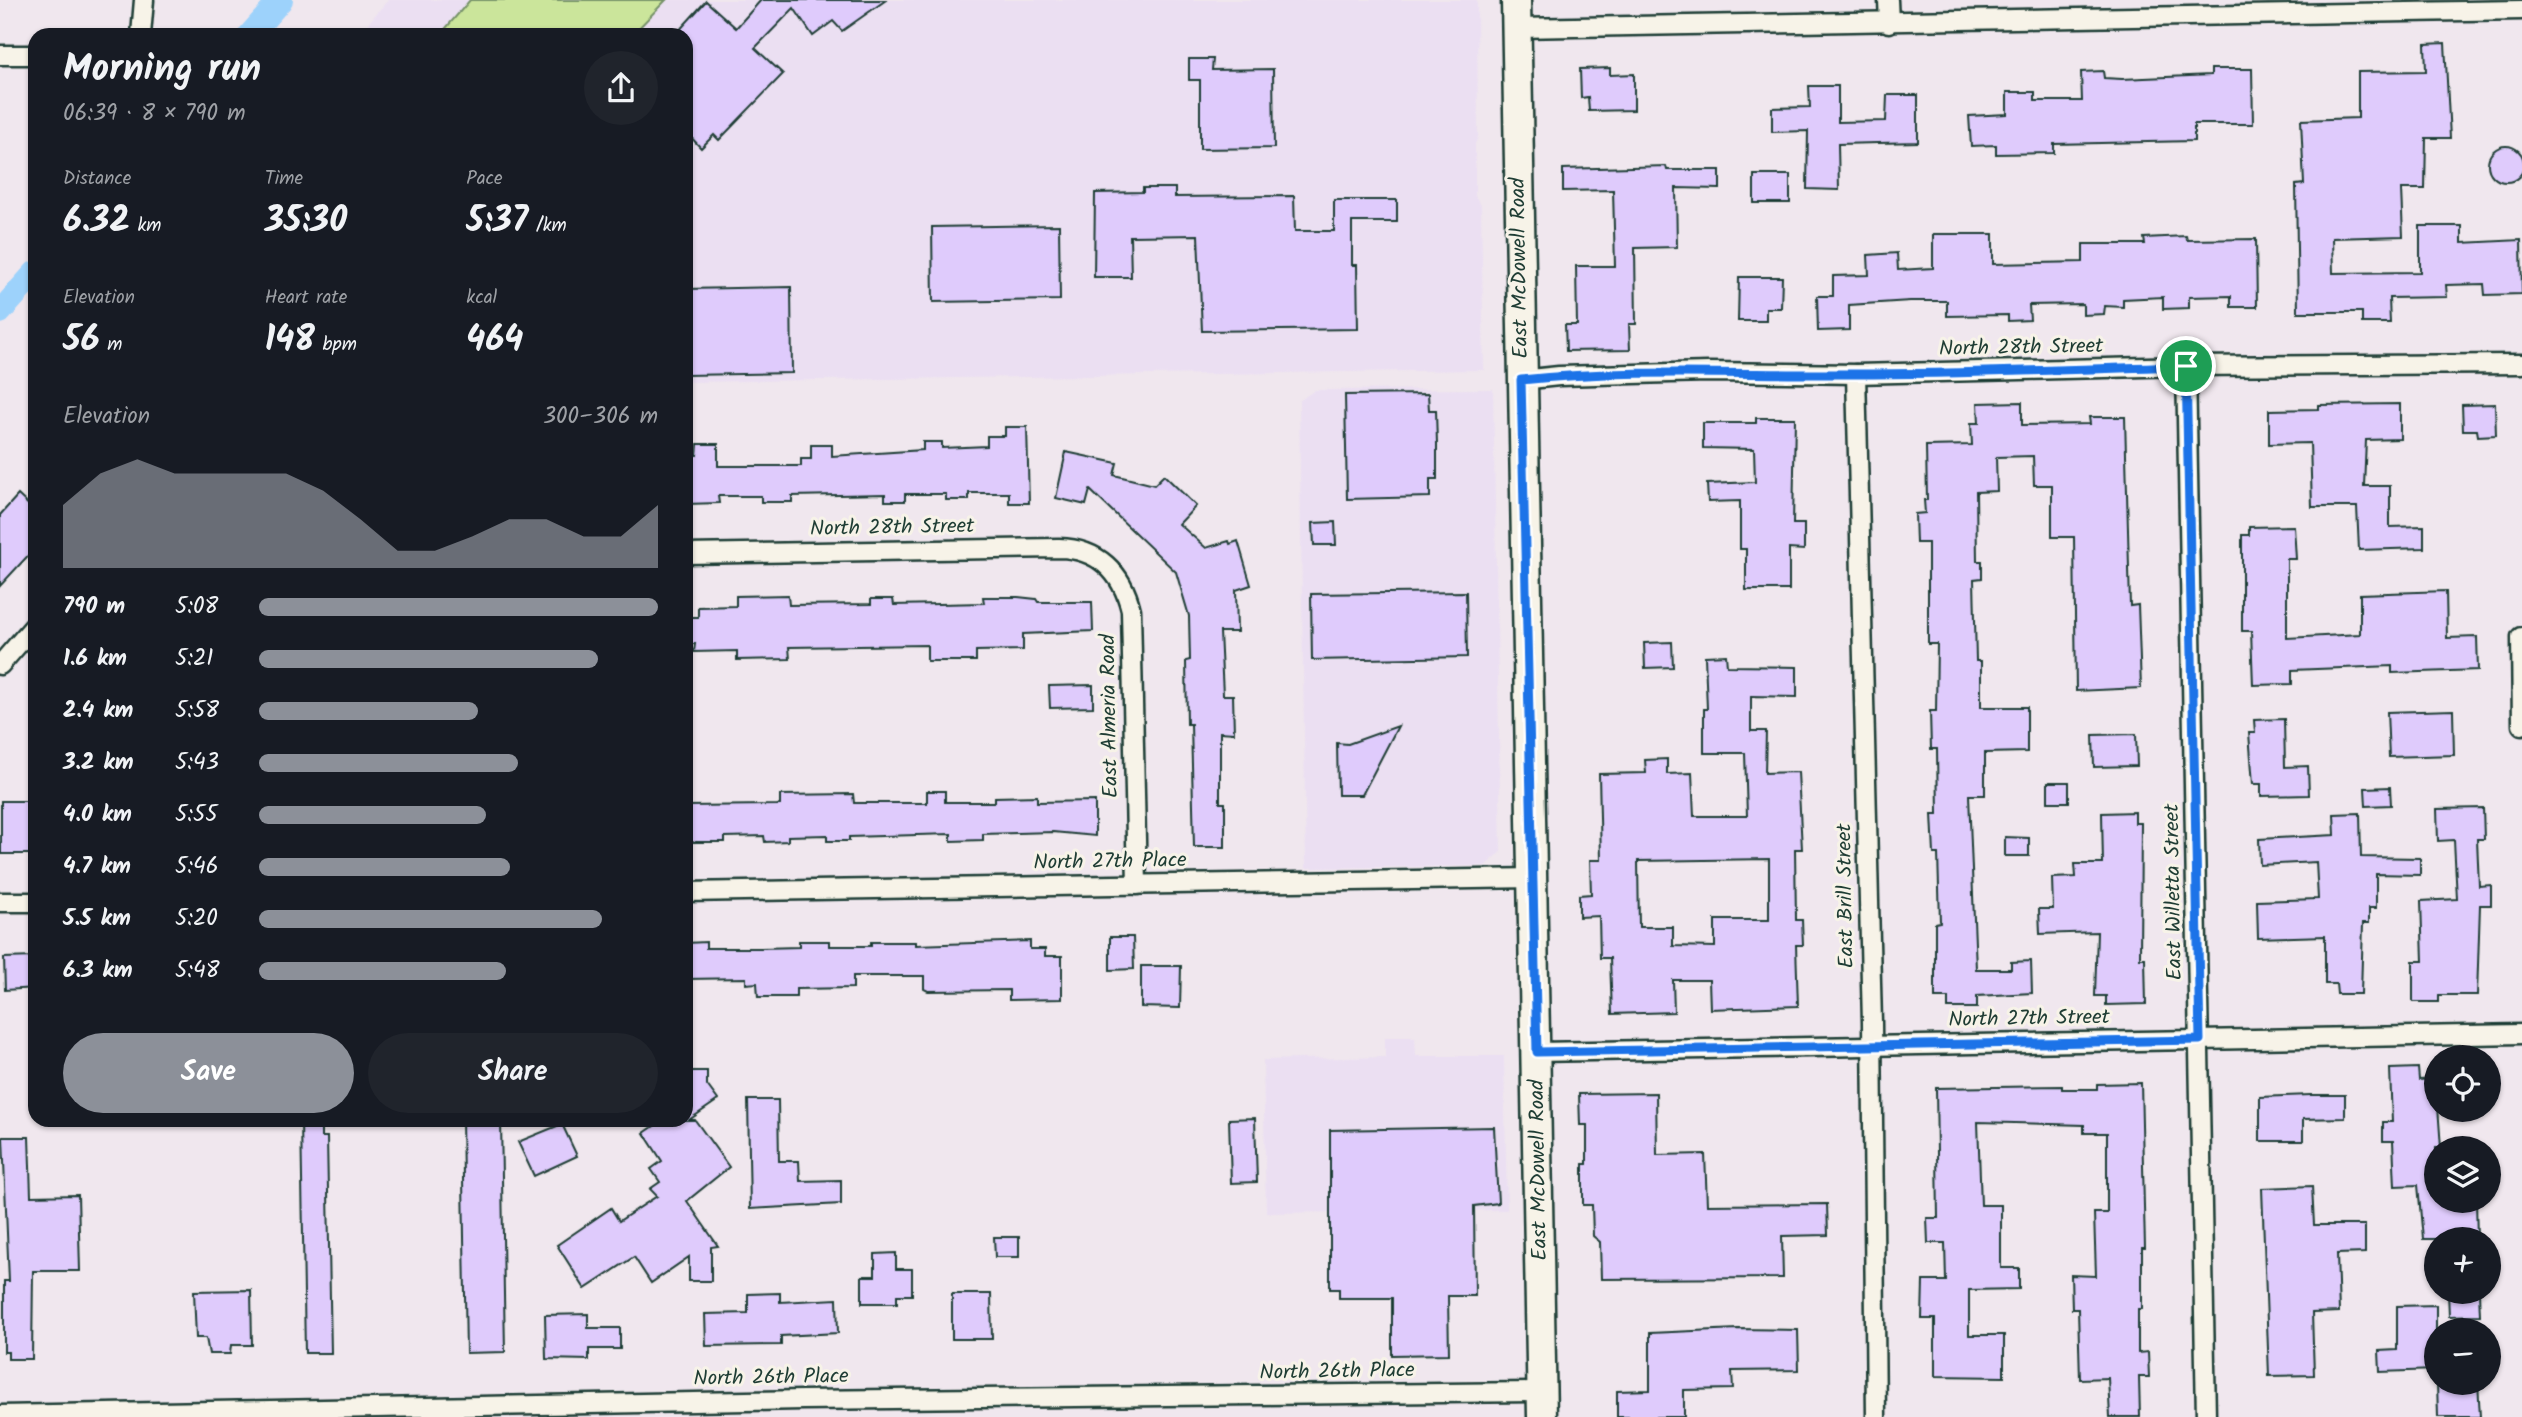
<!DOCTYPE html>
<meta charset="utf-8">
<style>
body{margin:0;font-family:Kalam,sans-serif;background:#20242c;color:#f1f3f6;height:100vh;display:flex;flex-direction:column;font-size:26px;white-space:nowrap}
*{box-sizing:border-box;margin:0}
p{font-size:23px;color:#9ea1a6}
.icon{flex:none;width:38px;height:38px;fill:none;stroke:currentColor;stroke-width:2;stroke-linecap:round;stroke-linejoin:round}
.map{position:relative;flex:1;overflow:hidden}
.drawer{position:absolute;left:28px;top:28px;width:665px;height:1099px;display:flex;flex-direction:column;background:#171b24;border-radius:21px;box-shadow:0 2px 5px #0004}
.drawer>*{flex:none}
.buttons{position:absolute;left:2424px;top:1045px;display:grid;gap:14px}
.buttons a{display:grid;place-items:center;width:77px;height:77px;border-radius:50%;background:#171b24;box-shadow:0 2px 5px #0004;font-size:35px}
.pin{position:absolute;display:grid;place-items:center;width:60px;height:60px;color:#fff;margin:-30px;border:4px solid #fff;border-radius:50%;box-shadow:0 2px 7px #0007}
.round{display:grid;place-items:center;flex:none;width:74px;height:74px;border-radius:37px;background:#20242c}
.overview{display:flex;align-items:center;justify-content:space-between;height:119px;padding:0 35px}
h1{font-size:38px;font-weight:800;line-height:52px}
.metrics{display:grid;grid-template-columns:repeat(3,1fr);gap:10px;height:119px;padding:7px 35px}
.metrics div{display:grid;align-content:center}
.metrics b{font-size:35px;font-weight:800}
.metrics small{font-size:19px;font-weight:400}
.metrics p{font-size:19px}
.chart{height:196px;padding:14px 35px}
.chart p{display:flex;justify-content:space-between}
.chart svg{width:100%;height:126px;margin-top:7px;fill:#8c9099;opacity:.7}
.action{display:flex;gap:14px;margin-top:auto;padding:14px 35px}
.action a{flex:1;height:80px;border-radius:42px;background:#8c9099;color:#fff;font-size:28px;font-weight:800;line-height:80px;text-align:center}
.action a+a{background:#20242c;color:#f1f3f6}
ul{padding:0 35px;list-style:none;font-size:23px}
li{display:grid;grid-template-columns:112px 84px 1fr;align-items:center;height:52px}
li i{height:18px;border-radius:9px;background:#8c9099}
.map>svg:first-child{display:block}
.built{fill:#ebdff2}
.green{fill:#cbe59b;stroke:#759168;stroke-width:2}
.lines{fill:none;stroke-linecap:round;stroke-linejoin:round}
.canal{stroke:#9dd2fb;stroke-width:24}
.building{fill:#dfcbfc;stroke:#1f3d34;stroke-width:2;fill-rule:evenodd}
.street-casing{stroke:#1f3d34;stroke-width:23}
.primary-casing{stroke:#1f3d34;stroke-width:33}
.street{stroke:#f7f3e8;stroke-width:18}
.primary{stroke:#f7f3e8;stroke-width:28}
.route-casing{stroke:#fff;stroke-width:14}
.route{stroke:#1a73e8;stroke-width:9}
.labels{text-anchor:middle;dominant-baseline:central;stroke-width:6;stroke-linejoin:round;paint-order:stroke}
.street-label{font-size:21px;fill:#1f3d34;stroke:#f7f3e8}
</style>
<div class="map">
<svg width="2522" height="1417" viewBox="0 0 2522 1417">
<rect width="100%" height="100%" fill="#f0e7ee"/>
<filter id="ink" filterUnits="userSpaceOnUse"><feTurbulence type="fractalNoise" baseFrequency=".0143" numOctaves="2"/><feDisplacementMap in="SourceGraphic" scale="14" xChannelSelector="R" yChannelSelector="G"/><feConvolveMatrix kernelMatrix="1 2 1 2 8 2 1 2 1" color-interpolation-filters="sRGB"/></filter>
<g filter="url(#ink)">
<g class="built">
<polygon points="388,0 1477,0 1478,137 1475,144 1475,196 1481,205 1484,370 686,382 686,35 358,35"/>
<polygon points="1493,389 1501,852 1485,866 1306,868 1299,401 1315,390"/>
<polygon points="1385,1037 1415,1037 1416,1056 1504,1056 1507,1210 1266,1213 1263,1060 1385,1057"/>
</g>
<polygon class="green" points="470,0 666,0 632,35 440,35"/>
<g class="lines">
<g class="canal">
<polyline points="250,35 281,0"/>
<polyline points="0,312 35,273"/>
</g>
</g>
<g class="building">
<polygon points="761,0 886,0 842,31 833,21 813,36 794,8 755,48 783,74 719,140 714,135 701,148 686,132 686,35 675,35 706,1 736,28"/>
<polygon points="2445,43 2450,138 2426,138 2425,189 2401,189 2403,236 2332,238 2333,273 2420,272 2420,226 2462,226 2462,243 2521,240 2522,294 2485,295 2484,284 2446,285 2447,297 2389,298 2390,323 2362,323 2362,312 2298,312 2296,185 2304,184 2301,120 2358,118 2358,72 2426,71 2425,44"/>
<polygon points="1189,59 1213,59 1212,70 1273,69 1274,148 1200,149 1200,80 1189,80"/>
<polygon points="1610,68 1610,75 1634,74 1634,110 1589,111 1588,97 1581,98 1580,69"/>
<polygon points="2211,69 2252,69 2253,124 2194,124 2194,141 2054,144 2054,153 1996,154 1996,145 1971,146 1969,116 2007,114 2007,92 2035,92 2035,101 2082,101 2081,72 2103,71 2104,78 2122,79 2211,75"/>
<polygon points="1809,86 1838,86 1838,122 1886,121 1887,95 1918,95 1918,142 1838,144 1839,190 1807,189 1808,131 1772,132 1772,108 1810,107"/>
<circle cx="2506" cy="164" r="18"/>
<polygon points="1666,166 1667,170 1720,170 1720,189 1676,188 1677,247 1635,248 1636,324 1629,324 1630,350 1566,351 1565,325 1577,325 1576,266 1615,266 1613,190 1563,191 1563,169"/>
<rect x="1754" y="175" width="36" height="28"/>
<polygon points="1143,188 1175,188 1175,197 1294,196 1295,231 1334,231 1334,200 1397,200 1397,222 1352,222 1352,265 1357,265 1358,329 1202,331 1198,235 1130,236 1131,277 1094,277 1095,193 1143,192"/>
<polygon points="1059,225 1060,300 933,302 932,227"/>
<polygon points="1933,234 1993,234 1993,264 2083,262 2083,244 2145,244 2144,238 2186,236 2187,240 2256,239 2257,307 2231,307 2231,296 2189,297 2189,308 2163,309 2163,297 2123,299 2123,307 2105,306 2104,314 2083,315 2083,304 2029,305 2030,320 2008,321 2008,315 1947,316 1947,301 1910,301 1849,305 1849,330 1818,331 1817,296 1833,296 1833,276 1869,275 1868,255 1897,253 1898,270 1933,268"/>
<polygon points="1739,277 1782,277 1781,308 1766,308 1766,321 1738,321"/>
<polygon points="791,287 792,373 686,375 686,289"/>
<polygon points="1428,394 1429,410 1436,410 1437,444 1437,479 1430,479 1430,497 1347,499 1345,395"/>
<polygon points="2022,402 2022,425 2090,424 2089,417 2125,417 2130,606 2138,605 2141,688 2076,691 2074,537 2052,537 2052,485 2034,485 2033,456 1996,457 1997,491 1976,492 1977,561 1982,561 1982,578 1974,579 1976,661 1981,661 1981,707 2027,707 2027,752 1985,753 1985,795 1969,795 1976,969 2011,969 2011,962 2031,961 2032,993 1977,996 1977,1008 1948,1008 1948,998 1935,998 1935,923 1940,922 1938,854 1934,854 1932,814 1938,814 1937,749 1931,749 1930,711 1936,711 1937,644 1928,644 1928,543 1916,543 1915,514 1925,513 1924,500 1927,500 1926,446 1972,445 1971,423 1979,423 1978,403"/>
<polygon points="2400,404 2400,439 2366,440 2364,486 2390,486 2390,527 2424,526 2424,548 2359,550 2357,507 2312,507 2310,443 2269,444 2269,410 2319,409 2319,405"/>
<polygon points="2495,404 2496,435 2478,436 2477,430 2463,430 2462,405"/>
<polygon points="1756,418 1795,418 1793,524 1804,524 1804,550 1789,549 1789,590 1746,590 1746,549 1740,549 1740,501 1708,502 1707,484 1755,482 1754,449 1703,448 1703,423 1756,423"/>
<polygon points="1005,427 1027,427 1029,503 1009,503 1009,493 969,493 969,500 946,500 946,494 905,494 905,501 885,501 885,494 792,496 792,502 761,502 761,496 718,496 719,503 686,504 686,455 697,455 698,444 718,444 718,466 801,466 801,459 811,459 811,445 832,445 832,456 923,450 923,442 942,442 942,448 987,446 987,436 1005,436"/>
<polygon points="1066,452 1117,463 1114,475 1154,485 1164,475 1196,506 1179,524 1206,548 1229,541 1230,544 1238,541 1251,585 1236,590 1237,632 1220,632 1223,695 1233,695 1234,733 1220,732 1220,803 1225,803 1225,847 1194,847 1191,724 1187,724 1186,661 1190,660 1189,616 1176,572 1090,490 1086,505 1056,498"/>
<polygon points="18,495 35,511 35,548 0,586 0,515"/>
<polygon points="1335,522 1336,545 1314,545 1313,523"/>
<polygon points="2294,526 2296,559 2287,559 2287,638 2360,634 2360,594 2446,591 2447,638 2477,637 2478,670 2392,673 2392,666 2292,670 2292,684 2253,685 2251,631 2242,631 2242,535 2249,535 2249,527"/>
<polygon points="1466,592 1467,657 1312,660 1311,594"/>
<polygon points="788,595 789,605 871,604 871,599 893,599 894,605 984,603 983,597 1018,597 1036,599 1038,602 1092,602 1093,631 1023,634 1023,650 976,651 976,661 927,661 927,645 789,647 790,659 737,660 737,651 694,652 695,644 686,644 686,617 698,617 698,607 736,606 736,596"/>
<polygon points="1672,642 1673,667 1645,668 1644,643"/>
<path d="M1726 655 1727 666 1797 667V697L1751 696V731H1766L1765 773 1798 772 1802 849H1795L1796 920H1802L1803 945H1796L1798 1006 1710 1009 1709 980H1673L1674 1012 1612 1014 1610 958H1600L1599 916 1579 917V895L1591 894 1590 860H1601L1599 774 1646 773 1645 760 1667 759V774L1692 773 1694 816H1747L1745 753H1704V709H1707L1705 656ZM1769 859V920H1715V947L1673 946V927H1639L1638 861Z"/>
<polygon points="1093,685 1093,707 1050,708 1049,686"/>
<polygon points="2453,710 2454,755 2389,757 2387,712"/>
<polygon points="2284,719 2285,767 2308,766 2309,795 2261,796 2261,784 2253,784 2249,733 2255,733 2254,720"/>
<polygon points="1398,726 1362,795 1338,795 1337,743 1348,744"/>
<polygon points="2136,734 2137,766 2094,767 2093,735"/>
<rect x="2048" y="782" width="21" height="20"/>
<polygon points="2390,787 2391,805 2366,806 2365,788"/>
<polygon points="927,791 945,791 945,802 995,802 995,797 1037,796 1037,802 1095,801 1095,836 1053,832 983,834 983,840 951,841 951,834 849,837 849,841 827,841 827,835 788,836 788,841 765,842 764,836 725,837 725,842 686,842 686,806 780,805 780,795 853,794 854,803 927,803"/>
<rect x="1" y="801" width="34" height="53"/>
<polygon points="2483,808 2484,839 2477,839 2479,886 2491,885 2491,905 2480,905 2477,995 2439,995 2439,1002 2413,1002 2413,961 2423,961 2421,901 2457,899 2454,840 2438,841 2437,809"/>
<polygon points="2135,812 2135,823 2141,823 2140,958 2145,958 2146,1004 2106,1005 2106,996 2095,996 2097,932 2040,934 2039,909 2053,909 2052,878 2076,877 2075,864 2103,864 2102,813"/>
<polygon points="2360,813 2361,857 2420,858 2420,875 2376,874 2376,908 2369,908 2369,923 2363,923 2361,994 2337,994 2336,984 2325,984 2325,936 2258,938 2257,901 2318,899 2316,862 2260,865 2259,839 2335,835 2334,814"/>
<polygon points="2005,837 2029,838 2029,856 2005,856"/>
<polygon points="1110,937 1133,937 1134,969 1110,970"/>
<polygon points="799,941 829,941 829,946 871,946 871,942 916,942 916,945 1030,941 1030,949 1045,949 1045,956 1062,956 1062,999 1009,1000 1009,990 928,991 924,989 924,976 853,976 853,988 796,989 796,997 758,997 757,983 746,984 746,978 686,979 686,943 706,942 706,948 761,948 799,947"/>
<polygon points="35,957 35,988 5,990 4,958"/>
<polygon points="1141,966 1181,966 1180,1008 1141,1007"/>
<polygon points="2418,1068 2419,1080 2436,1079 2441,1148 2436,1148 2436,1200 2476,1200 2477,1239 2423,1239 2418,1185 2395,1186 2393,1141 2383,1141 2383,1122 2392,1122 2390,1069"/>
<polygon points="686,1071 707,1071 707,1085 718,1100 689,1120 695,1120 729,1167 687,1201 718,1246 711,1247 711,1281 689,1281 689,1257 651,1283 634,1257 585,1289 557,1245 611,1208 619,1221 657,1196 650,1189 660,1182 651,1169 662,1161 644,1133 663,1120 686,1120"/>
<polygon points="2141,1083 2145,1248 2142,1248 2142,1309 2138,1309 2138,1353 2148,1352 2149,1377 2139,1377 2140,1417 2110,1417 2108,1378 2080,1379 2078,1309 2072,1309 2071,1275 2096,1276 2094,1213 2107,1213 2107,1133 2084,1133 2084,1125 1978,1122 1981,1205 2001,1205 2001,1268 2019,1268 2019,1289 1969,1290 1969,1335 2004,1335 2004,1377 1935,1376 1935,1319 1922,1319 1923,1281 1946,1281 1945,1243 1928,1243 1927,1218 1938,1218 1936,1088 2062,1086 2062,1089 2097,1089 2097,1084"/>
<polygon points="1656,1093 1657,1155 1705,1154 1707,1205 1827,1204 1828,1235 1782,1236 1783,1278 1601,1279 1600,1242 1593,1236 1592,1205 1583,1205 1583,1164 1587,1164 1587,1125 1580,1125 1579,1094"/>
<polygon points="2311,1095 2345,1095 2345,1118 2303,1119 2303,1141 2260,1141 2260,1097"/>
<polygon points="748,1100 778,1100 779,1161 799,1161 800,1181 841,1180 841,1204 750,1209"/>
<polygon points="1255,1118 1257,1182 1231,1183 1229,1119"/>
<polygon points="301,1120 321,1120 321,1137 327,1137 331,1353 305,1353"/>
<polygon points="462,1120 501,1120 505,1352 466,1353"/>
<polygon points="562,1124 577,1156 534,1176 518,1142"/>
<polygon points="1494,1127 1498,1203 1474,1206 1475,1296 1448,1296 1449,1354 1392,1355 1392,1298 1339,1298 1339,1289 1330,1289 1330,1130"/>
<polygon points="3,1137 29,1137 31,1196 78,1195 80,1271 33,1271 32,1359 8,1359 8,1352 4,1352 4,1281 9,1281"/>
<polygon points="2312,1186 2314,1225 2365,1225 2365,1253 2337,1254 2339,1312 2312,1313 2314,1375 2269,1376 2262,1188"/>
<polygon points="994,1237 1019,1237 1019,1257 995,1257"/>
<polygon points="896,1253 896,1269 912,1269 912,1295 897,1295 897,1303 862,1303 862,1276 875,1276 875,1254"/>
<polygon points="251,1290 252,1345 231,1345 230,1354 209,1354 206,1338 196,1338 194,1291"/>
<polygon points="2448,1292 2479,1292 2480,1315 2449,1316"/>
<polygon points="780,1293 780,1302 837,1299 838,1333 781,1336 781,1345 706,1346 705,1314 748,1313 748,1294"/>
<polygon points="952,1294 991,1294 992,1339 952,1339"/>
<polygon points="2436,1305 2436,1370 2380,1372 2379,1351 2397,1350 2397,1306"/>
<polygon points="588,1314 588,1328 620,1328 620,1349 589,1349 589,1360 546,1359 545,1315"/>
<polygon points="1738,1329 1798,1330 1799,1370 1732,1371 1733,1389 1684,1390 1684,1417 1617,1417 1617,1391 1650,1390 1650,1333"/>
<polygon points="2437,1382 2478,1382 2480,1417 2438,1417"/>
</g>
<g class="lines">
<defs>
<g id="street">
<polyline points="1888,0 1889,23"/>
<polyline points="1517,28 2522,10"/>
<polyline points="141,35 144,0"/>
<polyline points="0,55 35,55"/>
<polyline points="2186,366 2206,1417"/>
<polyline points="1856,374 1872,1023 1876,1417"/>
<polyline points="1521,380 1559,376 1708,372 1856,374 2186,366 2522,364"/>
<path d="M686 554 1059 548C1098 549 1122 572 1131 610L1137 885"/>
<polyline points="2521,637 2522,725"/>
<polyline points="0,665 35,625"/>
<polyline points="686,892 1535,878"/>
<polyline points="0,902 35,902"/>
<polyline points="1537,1052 2522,1034"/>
<polyline points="0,1415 803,1400 1542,1392"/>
</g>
<path id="primary" d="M1516 0C1522 472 1536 945 1542 1417"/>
</defs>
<use href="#street" class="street-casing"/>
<use href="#primary" class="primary-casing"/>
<use href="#street" class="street"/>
<use href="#primary" class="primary"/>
</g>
</g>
<g class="lines" filter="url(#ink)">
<defs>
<path id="route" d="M2186 366 2200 1040 1537 1052 1521 380C1632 368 1744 375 1856 374 1966 374 2076 369 2186 366Z"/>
</defs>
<use href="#route" class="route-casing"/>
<use href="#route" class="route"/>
</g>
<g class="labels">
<g class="street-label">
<text transform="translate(1520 268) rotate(-91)">East McDowell Road</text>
<text transform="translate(2021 348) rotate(-1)">North 28th Street</text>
<text transform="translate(892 528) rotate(-1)">North 28th Street</text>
<text transform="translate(1110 716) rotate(-91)">East Almeria Road</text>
<text transform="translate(1110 862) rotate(-1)">North 27th Place</text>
<text transform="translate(2174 892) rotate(-91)">East Willetta Street</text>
<text transform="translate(1846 896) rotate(-91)">East Brill Street</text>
<text transform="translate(2029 1019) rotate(-1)">North 27th Street</text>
<text transform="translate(1539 1170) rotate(-91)">East McDowell Road</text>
<text transform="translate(1337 1372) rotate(-1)">North 26th Place</text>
<text transform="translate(771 1378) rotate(-1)">North 26th Place</text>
</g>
</g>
</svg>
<div class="buttons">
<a><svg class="icon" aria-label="locate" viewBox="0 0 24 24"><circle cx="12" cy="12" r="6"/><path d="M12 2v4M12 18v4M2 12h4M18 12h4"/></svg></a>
<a><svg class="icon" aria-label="layers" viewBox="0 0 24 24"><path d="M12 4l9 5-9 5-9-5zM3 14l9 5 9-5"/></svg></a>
<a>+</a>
<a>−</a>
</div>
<div class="pin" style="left:2186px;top:366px;background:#1e9e55"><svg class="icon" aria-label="arrive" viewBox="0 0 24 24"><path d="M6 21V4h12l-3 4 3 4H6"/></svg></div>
<section class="drawer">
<div class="overview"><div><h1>Morning run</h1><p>06:39 · 8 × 790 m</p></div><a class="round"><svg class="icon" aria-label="share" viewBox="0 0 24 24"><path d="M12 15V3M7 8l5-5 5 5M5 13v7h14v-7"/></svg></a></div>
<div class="metrics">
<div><p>Distance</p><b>6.32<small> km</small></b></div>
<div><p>Time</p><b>35:30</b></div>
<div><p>Pace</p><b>5:37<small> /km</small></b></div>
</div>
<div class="metrics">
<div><p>Elevation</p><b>56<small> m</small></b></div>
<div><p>Heart rate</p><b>148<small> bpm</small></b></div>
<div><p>kcal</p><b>464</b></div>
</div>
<div class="chart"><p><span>Elevation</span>300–306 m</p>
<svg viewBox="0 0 160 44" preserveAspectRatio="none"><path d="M0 44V22L10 11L20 6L30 11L40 11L50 11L60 11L70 17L80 27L90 38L100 38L110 33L120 27L130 27L140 33L150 33L160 22V44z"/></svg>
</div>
<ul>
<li><b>790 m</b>5:08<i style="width:100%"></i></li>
<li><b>1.6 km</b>5:21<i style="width:85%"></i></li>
<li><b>2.4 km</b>5:58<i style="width:55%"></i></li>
<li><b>3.2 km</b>5:43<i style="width:65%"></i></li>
<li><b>4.0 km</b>5:55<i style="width:57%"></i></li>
<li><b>4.7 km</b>5:46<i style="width:63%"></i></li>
<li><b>5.5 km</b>5:20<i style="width:86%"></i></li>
<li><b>6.3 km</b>5:48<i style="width:62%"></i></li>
</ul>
<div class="action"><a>Save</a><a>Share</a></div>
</section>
</div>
